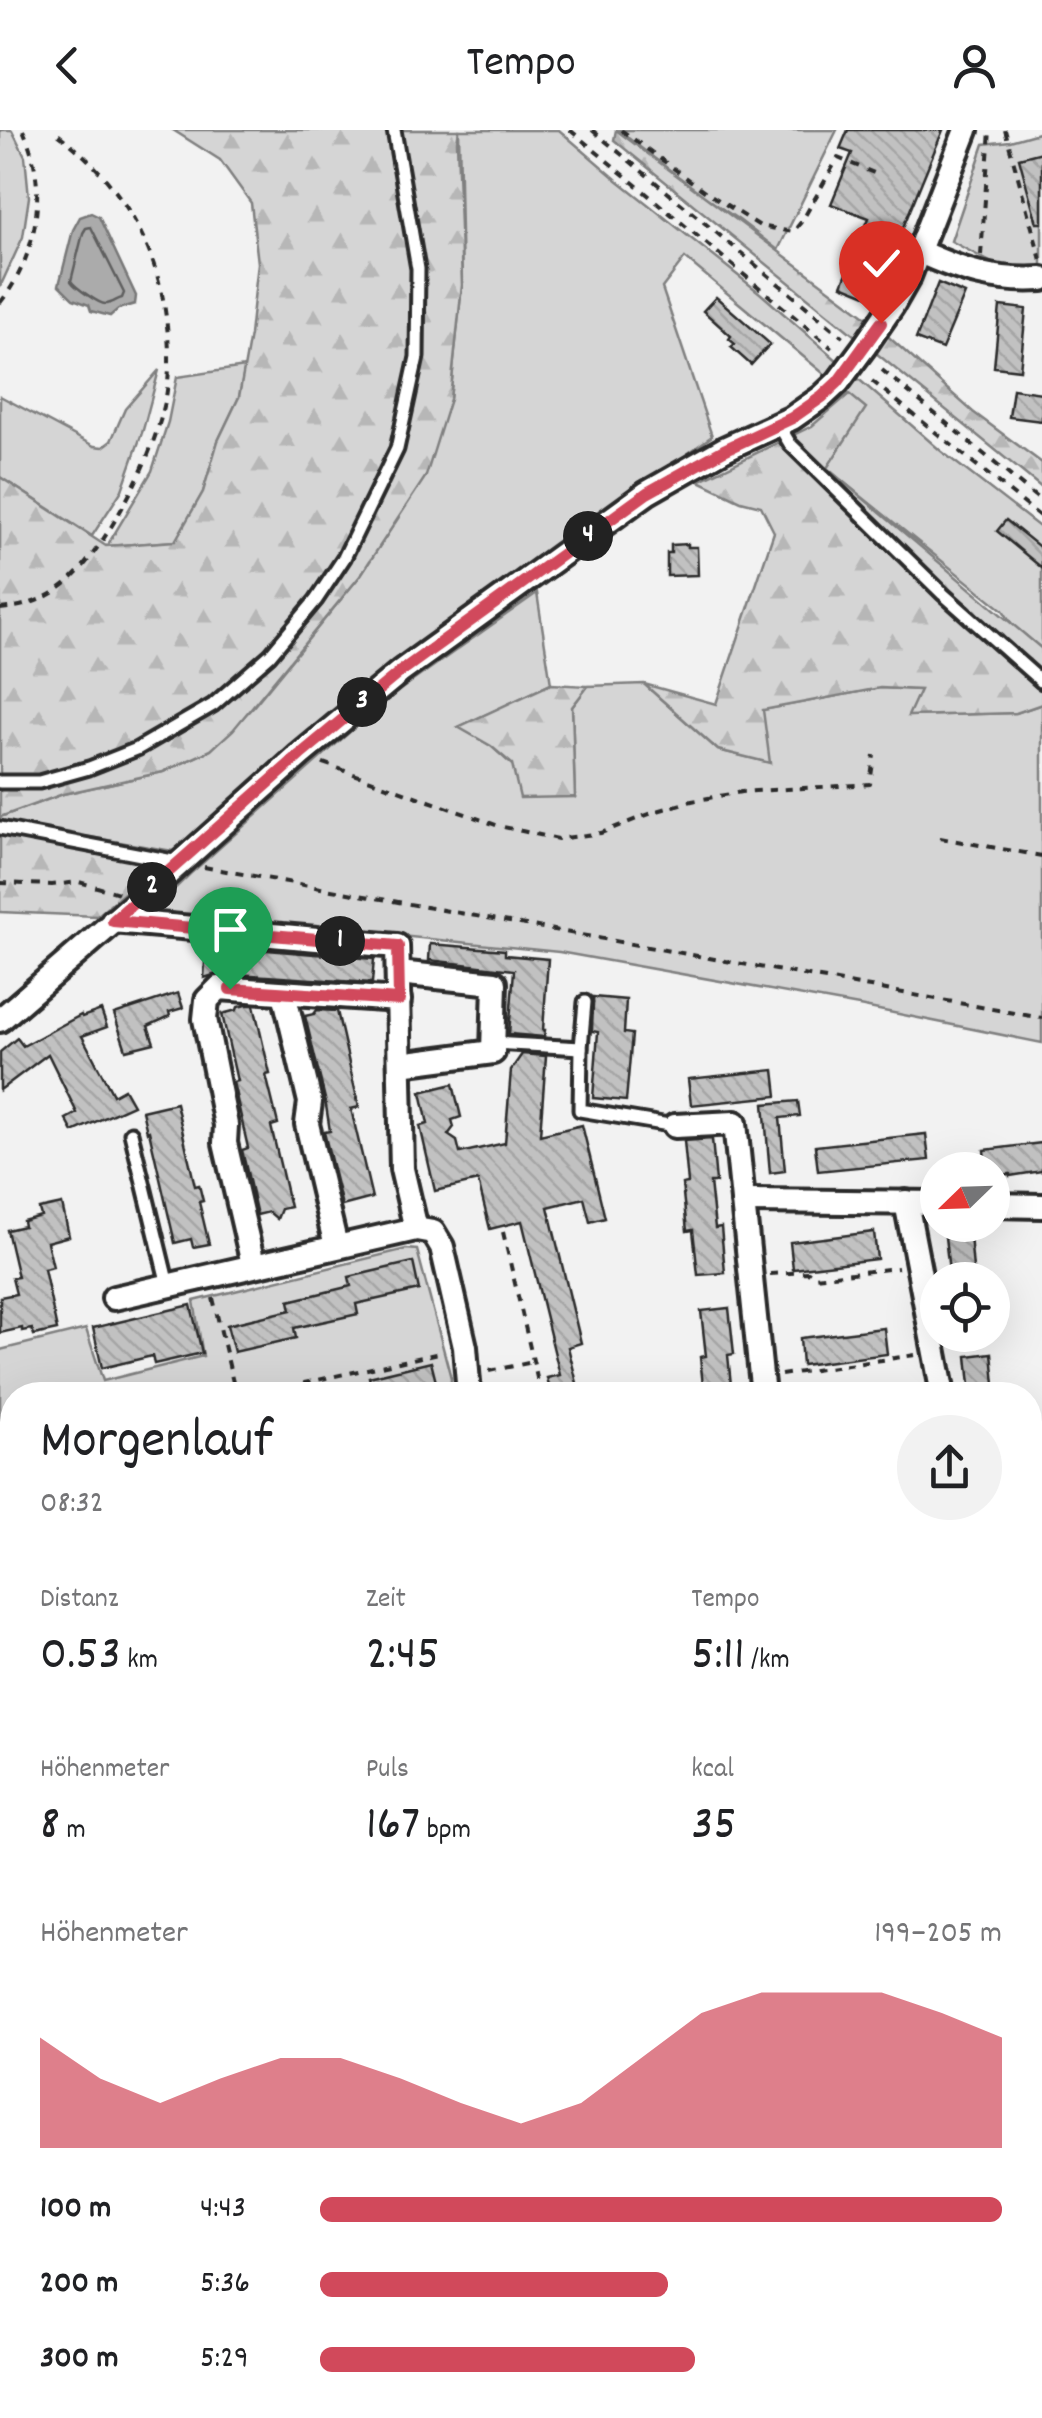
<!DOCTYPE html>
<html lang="de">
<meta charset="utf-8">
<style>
body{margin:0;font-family:Dekko,sans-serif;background:#f2f2f2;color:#202124;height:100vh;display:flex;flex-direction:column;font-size:38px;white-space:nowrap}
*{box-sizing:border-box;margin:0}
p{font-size:32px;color:#757577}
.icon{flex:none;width:55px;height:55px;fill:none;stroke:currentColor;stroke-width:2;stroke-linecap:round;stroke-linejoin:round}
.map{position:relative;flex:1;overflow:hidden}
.panel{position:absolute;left:0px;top:1252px;width:1042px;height:1038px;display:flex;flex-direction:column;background:#fff;border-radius:40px 40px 0 0;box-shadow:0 10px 40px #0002}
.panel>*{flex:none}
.needle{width:65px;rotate:247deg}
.buttons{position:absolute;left:920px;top:1022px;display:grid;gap:20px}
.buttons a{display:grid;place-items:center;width:90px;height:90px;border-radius:50%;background:#fff;box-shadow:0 10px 40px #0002;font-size:50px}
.pin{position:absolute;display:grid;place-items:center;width:85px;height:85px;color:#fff;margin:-102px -42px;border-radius:50% 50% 50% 0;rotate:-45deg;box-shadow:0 0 10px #0007}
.pin .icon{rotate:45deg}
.km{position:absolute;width:50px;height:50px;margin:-25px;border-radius:50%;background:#222;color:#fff;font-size:28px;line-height:50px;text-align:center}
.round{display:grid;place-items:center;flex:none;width:105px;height:105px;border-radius:52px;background:#f2f2f2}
.headline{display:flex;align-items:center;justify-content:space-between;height:170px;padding:0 40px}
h1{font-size:55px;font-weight:600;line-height:75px}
.metrics{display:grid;grid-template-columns:repeat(3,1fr);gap:15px;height:170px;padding:10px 40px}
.metrics div{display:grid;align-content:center}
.metrics b{font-size:50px;font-weight:600}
.metrics small{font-size:28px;font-weight:400}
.metrics p{font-size:28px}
.chart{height:280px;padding:20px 40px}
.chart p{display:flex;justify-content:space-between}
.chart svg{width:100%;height:180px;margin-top:10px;fill:#d1495b;opacity:.7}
ul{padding:0 40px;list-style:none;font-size:32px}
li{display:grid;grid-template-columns:160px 120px 1fr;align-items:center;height:75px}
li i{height:25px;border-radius:12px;background:#d1495b}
header{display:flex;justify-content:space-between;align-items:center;height:130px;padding:0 40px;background:#fff;font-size:45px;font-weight:600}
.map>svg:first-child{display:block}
.green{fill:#d5d5d5;stroke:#808080;stroke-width:2.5}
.forest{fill:url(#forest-firs);stroke:#808080;stroke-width:2.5}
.water{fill:#ababab;stroke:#787878;stroke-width:2.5}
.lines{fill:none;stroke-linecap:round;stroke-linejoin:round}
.shore{stroke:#5e5e5e;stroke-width:2.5}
.building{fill:url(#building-back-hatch);stroke:#2b2b2b;stroke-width:2.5}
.lane-casing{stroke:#2b2b2b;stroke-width:19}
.street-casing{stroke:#2b2b2b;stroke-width:30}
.path{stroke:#2b2b2b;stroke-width:4;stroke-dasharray:8 8;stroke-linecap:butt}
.lane{stroke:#fff;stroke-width:11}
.street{stroke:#fff;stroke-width:22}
.route-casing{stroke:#fff;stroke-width:20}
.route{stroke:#d1495b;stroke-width:12}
</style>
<header><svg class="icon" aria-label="back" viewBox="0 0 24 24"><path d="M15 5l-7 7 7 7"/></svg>Tempo<svg class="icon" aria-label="person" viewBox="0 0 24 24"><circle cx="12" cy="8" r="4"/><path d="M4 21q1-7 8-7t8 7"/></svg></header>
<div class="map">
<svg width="1042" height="2288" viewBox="0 0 1042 2288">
<defs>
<pattern id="forest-firs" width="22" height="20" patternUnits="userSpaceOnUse" patternTransform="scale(2.5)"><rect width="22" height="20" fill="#d5d5d5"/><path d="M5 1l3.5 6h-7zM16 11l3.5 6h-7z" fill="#b7b7b7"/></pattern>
<pattern id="building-back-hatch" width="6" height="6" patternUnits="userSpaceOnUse" patternTransform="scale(2.5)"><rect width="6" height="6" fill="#c1c1c1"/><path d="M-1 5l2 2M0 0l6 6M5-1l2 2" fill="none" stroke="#a6a6a6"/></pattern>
</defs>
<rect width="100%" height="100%" fill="#f2f2f2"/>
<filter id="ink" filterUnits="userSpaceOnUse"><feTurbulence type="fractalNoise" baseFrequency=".01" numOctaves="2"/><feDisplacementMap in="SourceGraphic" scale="20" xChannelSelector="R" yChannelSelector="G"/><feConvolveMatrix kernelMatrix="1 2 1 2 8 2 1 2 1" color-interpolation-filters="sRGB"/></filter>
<g filter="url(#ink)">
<g class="green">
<polygon points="0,0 12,0 25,26 29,67 23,107 0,157"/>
<polygon points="459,0 559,0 616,49 760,163 941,321 1042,399 1042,519 1012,494 1003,480 826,338 865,278 685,128 662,158 712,306 359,562 173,721 0,692 0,687 63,664 163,642 211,620 253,577 360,446 392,397 450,269 462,155"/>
<polygon points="618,0 837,0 778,120 739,90 696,61"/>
<polygon points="1042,2 1042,139 1036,140 992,133 951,111 984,14 1010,11"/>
<polygon points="245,237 239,267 218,311 203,362 176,411 107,416 152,341 168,292 177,247"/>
<polygon points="159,240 143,300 122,360 92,406 0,347 0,266 94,316 103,317 111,311 125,279"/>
<polygon points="537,463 551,554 459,597 491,616 512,635 575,667 572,577 588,556 644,554 718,620 769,632 762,580 880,558 920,560 909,586 1016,583 1042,574 1042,913 859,876 559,822 242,790 159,785 156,783 157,776 190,744 371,583 400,560"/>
<polygon points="406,1119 417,1120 451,1248 450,1265 12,1265 12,1435 0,1434 0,1220 86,1199 103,1251 203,1226 194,1171"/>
<polygon points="1042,1566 1042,2288 405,2288 406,2278 1030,2278 1030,1568"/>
<rect x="0" y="1762" width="12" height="107"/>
</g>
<g class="forest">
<polygon points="173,0 459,0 457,11 462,155 450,269 426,346 360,446 233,600 211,620 163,642 63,664 0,687 0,347 106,416 175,411 203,362 218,311 239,267 250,205 258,133 251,73 220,30"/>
<polygon points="616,0 864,185 973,282 1042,333 1042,358 614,10"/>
<polygon points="849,264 866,278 827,338 1042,519 1042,574 1016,583 908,586 920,560 880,558 763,580 770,633 718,620 644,554 716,574 774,402 761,376 741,371 699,351 812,296"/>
<polygon points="551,554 588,556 572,577 575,667 520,668 512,634 491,616 458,597"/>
<polygon points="0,701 153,727 155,737 97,786 0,782"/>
<polygon points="1042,1486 1042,1566 1030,1568 1030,1487"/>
<rect x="0" y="1582" width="12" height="180"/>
<rect x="0" y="1869" width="12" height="73"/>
<polygon points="316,2278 406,2278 405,2288 315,2288"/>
</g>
<polygon class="water" points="91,83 99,87 136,166 135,174 118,179 110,186 91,181 89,175 73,169 59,155 73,100 80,87"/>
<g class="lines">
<path class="shore" d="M91 97 124 163 122 168C117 169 112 174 106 174 100 175 75 157 71 151L83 103 86 98Z"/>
</g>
<g class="building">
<polygon points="848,0 943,0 874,168 842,155 869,88 831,74 852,23 840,19"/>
<polygon points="1042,22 1042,93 1037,93 1019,28"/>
<polygon points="938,153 965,164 942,219 916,209"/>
<polygon points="716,167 770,214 751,235 731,217 735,214 729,209 731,206 703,181"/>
<polygon points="1000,176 1026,179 1020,240 994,237"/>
<polygon points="1013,259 1042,263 1042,291 1009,287"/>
<polygon points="1006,390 1042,419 1042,438 997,401"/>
<polygon points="688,414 688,417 697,417 698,445 667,446 667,423 671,423 671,415"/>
<polygon points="430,814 505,820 505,825 548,829 543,900 545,900 544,907 509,904 514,840 429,830"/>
<polygon points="206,815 374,829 372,853 220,843 204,848"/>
<polygon points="178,863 183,878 169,882 170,886 148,896 154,913 126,920 114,884"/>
<polygon points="593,867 626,870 624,903 632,904 626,971 593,968 598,902 592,901"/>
<polygon points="246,875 254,875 270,944 266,945 278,994 271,996 290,1077 281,1079 277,1089 269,1082 257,1085 242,1020 248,1018 233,952 237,951 222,884 237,880 238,877"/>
<polygon points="101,880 107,897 82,906 113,965 124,959 133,975 73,1002 66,989 77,983 48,924 0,960 0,922 17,908 23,916 81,885 82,887"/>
<polygon points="317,880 337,881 359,977 351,979 372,1068 342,1076 324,1002 330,1001 325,969 305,886 314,884"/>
<polygon points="522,924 546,926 540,1005 582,995 605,1088 590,1092 584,1068 548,1077 581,1213 568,1217 580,1265 551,1265 547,1248 560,1245 522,1091 490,1099 478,1051 435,1061 420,996 428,994 421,962 453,954 461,987 452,990 454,997 448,1005 457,1011 460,1023 505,1013 511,940"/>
<polygon points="774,940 777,966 691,975 688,949"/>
<polygon points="798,971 800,986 780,988 785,1041 770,1043 764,974"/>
<polygon points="176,973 195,1056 199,1055 203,1071 199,1072 209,1114 193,1117 191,1109 175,1113 149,1001 147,1002 142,981"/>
<polygon points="926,1004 929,1030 818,1041 815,1016"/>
<polygon points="712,1009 716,1052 710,1052 715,1098 721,1097 725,1143 698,1145 693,1100 687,1101 682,1054 688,1053 684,1011"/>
<polygon points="1042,1013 1042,1041 1010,1046 1010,1044 992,1046 992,1040 986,1040 984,1020"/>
<polygon points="62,1074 69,1106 47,1112 53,1137 44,1139 57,1200 34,1205 32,1199 22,1201 22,1198 0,1203 0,1167 16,1164 12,1148 18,1147 7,1100 24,1096 23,1091 41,1086 39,1079"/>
<polygon points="874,1102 877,1129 793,1139 790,1112"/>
<polygon points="970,1105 974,1150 950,1150 945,1107"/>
<polygon points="413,1132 419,1160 356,1174 358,1184 294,1198 296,1208 234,1222 227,1195 291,1180 289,1171 351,1156 349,1147"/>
<polygon points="191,1175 202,1223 154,1234 152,1226 102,1238 93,1198"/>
<polygon points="729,1178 734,1224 728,1225 732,1265 704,1265 700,1227 706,1226 701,1181"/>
<polygon points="884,1198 887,1224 802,1235 800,1208"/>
<polygon points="992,1223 996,1265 971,1265 967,1226"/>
<polygon points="431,1232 438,1260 415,1265 373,1265 369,1247"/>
</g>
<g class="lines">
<defs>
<g id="lane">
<polyline points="778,294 790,314 943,464 1042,552"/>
<polyline points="0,652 39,652 89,638 137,619 213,575 270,525 316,470 344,428 397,319 417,227 418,139 394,0"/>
<polyline points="0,698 178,732"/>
<polyline points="585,872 581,918 580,980 675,996"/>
<polyline points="493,913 581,918"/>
<polyline points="131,1003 168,1155"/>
</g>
<g id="street">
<path d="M920 122C962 141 995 152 1042 149"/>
<polyline points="113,791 397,816 402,1039 416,1099"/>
<polyline points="398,843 495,853 493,922 400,934"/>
<polyline points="284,863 310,972 307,994 336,1116"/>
<polyline points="0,890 140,769 300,625 400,542 647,363 724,319 792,288 822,267 838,252 864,217 892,176 909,146 966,0"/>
<polyline points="675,996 735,993 763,1265"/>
<polyline points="743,1071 938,1073"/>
<polyline points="906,1072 943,1265"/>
<polyline points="992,1075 1042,1076"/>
<polyline points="253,1134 225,1013 226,995 205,889 207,870 219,858 399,870"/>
<polyline points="114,1168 416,1099 433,1102 442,1117 465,1217 469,1265"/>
<polyline points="0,1455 12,1454"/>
<polyline points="1030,1474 1042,1473"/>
<polyline points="0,2076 12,2077"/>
<polyline points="304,2288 305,2278"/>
</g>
</defs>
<use href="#lane" class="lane-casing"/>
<use href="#street" class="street-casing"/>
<g class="path">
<polyline points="570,0 832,218"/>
<polyline points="592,0 843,207"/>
<polyline points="621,0 706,62 760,96 793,102 802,91 838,28 874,43"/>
<polyline points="1005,0 1041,130"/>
<polyline points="981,125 990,0"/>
<path d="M0 173C38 126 49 56 23 0"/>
<polyline points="882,240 1042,372"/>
<polyline points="872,251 1042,388"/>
<path d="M0 479C57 474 82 443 111 397 134 359 155 316 165 272 170 248 170 221 167 196 159 116 118 46 52 0"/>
<polyline points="323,633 499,696 558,709 601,703 657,681 692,671 741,662 870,654 874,625"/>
<polyline points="940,708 1042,726"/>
<polyline points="204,737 1042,888"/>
<polyline points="0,753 52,755 79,752 119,763"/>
<polyline points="503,1102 541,1265"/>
<polyline points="770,1144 808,1142 815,1147 898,1138"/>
<polyline points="213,1168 236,1265"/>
<polyline points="489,1241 533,1232"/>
<polyline points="781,1245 915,1225"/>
<polyline points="274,1265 304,1253 444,1222"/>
<polyline points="0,1374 12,1433"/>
<polyline points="1030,1733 1042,1727"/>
<polyline points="0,1888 12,1888"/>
<polyline points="1030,1944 1042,1946"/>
<polyline points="938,2278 943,2288"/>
<polyline points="743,2288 745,2278"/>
</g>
<use href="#lane" class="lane"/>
<use href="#street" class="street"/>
</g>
</g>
<g class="lines" filter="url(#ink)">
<defs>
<polyline id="route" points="230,859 399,870 398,816 113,791 300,625 400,542 647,363 724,320 792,288 822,267 838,252 881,193"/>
</defs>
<use href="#route" class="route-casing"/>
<use href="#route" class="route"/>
</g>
</svg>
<div class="buttons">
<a><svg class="needle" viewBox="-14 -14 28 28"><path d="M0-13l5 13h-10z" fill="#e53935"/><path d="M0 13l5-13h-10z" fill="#757577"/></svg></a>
<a><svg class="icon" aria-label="locate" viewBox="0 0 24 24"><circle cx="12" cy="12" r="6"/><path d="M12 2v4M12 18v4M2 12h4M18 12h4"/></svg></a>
</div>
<div class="pin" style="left:230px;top:859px;background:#1e9e55"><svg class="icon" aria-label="arrive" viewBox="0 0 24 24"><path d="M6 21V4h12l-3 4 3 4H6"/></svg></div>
<div class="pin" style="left:881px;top:193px;background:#d93025"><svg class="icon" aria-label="check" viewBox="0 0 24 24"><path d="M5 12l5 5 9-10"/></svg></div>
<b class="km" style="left:340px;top:811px">1</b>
<b class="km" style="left:152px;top:757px">2</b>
<b class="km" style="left:362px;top:572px">3</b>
<b class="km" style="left:588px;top:406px">4</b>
<section class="panel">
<div class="headline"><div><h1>Morgenlauf</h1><p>08:32</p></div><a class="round"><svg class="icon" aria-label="share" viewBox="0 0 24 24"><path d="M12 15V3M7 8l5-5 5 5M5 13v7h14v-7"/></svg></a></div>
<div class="metrics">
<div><p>Distanz</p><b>0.53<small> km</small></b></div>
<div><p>Zeit</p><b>2:45</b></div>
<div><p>Tempo</p><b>5:11<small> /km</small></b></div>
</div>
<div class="metrics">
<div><p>Höhenmeter</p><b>8<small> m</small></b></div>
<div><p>Puls</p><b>167<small> bpm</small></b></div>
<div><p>kcal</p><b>35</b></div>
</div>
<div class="chart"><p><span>Höhenmeter</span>199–205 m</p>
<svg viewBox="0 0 160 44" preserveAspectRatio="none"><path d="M0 44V17L10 27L20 33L30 27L40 22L50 22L60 27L70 33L80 38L90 33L100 22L110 11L120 6L130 6L140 6L150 11L160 17V44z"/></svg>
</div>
<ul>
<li><b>100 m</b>4:43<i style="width:100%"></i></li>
<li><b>200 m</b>5:36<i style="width:51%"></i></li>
<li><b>300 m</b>5:29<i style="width:55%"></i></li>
</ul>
</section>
</div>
